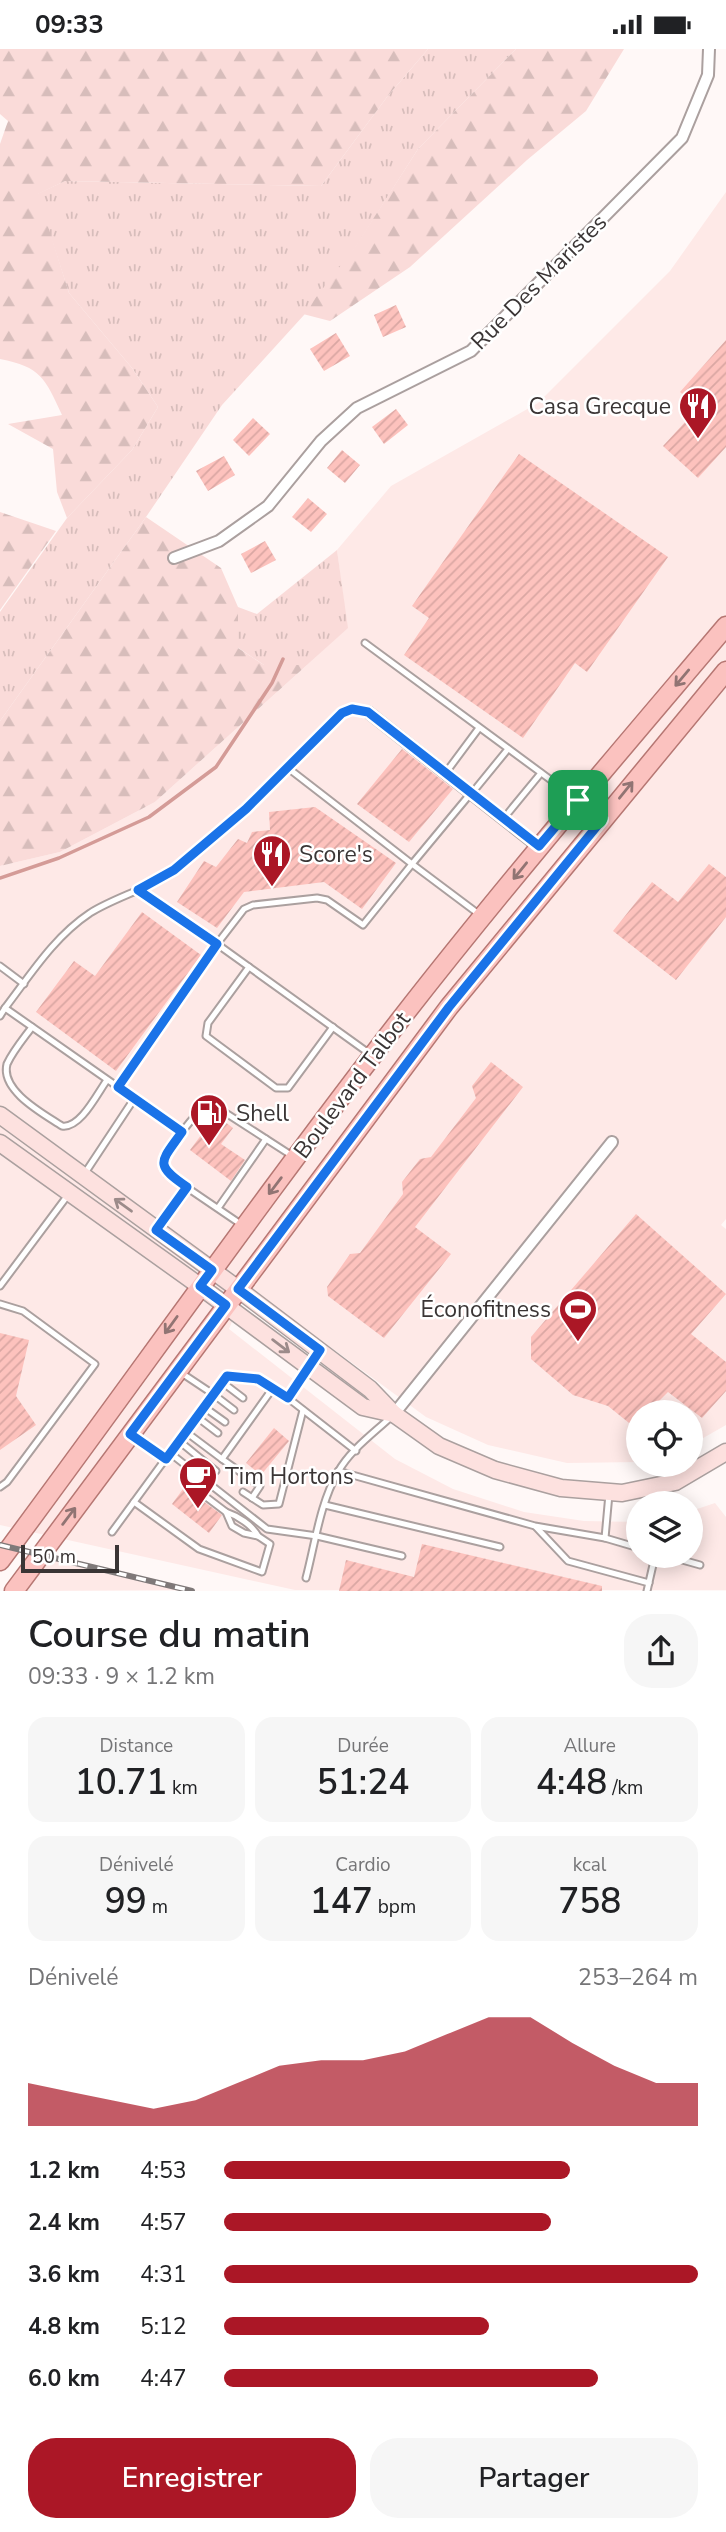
<!DOCTYPE html>
<html lang="fr">
<meta charset="utf-8">
<style>
body{margin:0;font-family:"Nunito Sans",sans-serif;background:#f6f6f6;color:#202124;height:100vh;display:flex;flex-direction:column;font-size:26px;white-space:nowrap}
*{box-sizing:border-box;margin:0}
p{font-size:23px;color:#757577}
.icon{flex:none;width:38px;height:38px;fill:none;stroke:currentColor;stroke-width:2;stroke-linecap:round;stroke-linejoin:round}
.map{position:relative;height:1542px;overflow:hidden}
.side{display:flex;flex-direction:column;background:#fff;flex:1}
.side>*{flex:none}
.tools{position:absolute;left:626px;top:1351px;display:grid;gap:14px}
.tools a{display:grid;place-items:center;width:77px;height:77px;border-radius:50%;background:#fff;box-shadow:0 4px 18px #0003;font-size:35px}
.scale{position:absolute;left:21px;bottom:18px;width:98px;box-sizing:border-box;padding-left:7px;border:4px solid #3a3535;border-top:0;font-size:19px;line-height:24px;white-space:nowrap;color:#3a3535;-webkit-text-stroke:5px #fff;paint-order:stroke}
.pin{position:absolute;display:grid;place-items:center;width:60px;height:60px;color:#fff;margin:-30px;border-radius:14px;box-shadow:0 4px 10px #0006}
.round{display:grid;place-items:center;flex:none;width:74px;height:74px;border-radius:28px;background:#f6f6f6}
.summary{display:flex;align-items:center;justify-content:space-between;height:119px;padding:0 28px}
h1{font-size:38px;font-weight:600;line-height:52px}
.figures{display:grid;grid-template-columns:repeat(3,1fr);gap:10px;height:119px;padding:7px 28px}
.figures div{display:grid;align-content:center;border-radius:18px;background:#f6f6f6;text-align:center}
.figures b{font-size:35px;font-weight:600}
.figures small{font-size:19px;font-weight:400}
.figures p{font-size:19px}
.chart{height:196px;padding:14px 28px}
.chart p{display:flex;justify-content:space-between}
.chart svg{width:100%;height:126px;margin-top:7px;fill:#ab1726;opacity:.7}
.primary-button{display:flex;gap:14px;margin-top:auto;padding:14px 28px}
.primary-button a{flex:1;height:80px;border-radius:28px;background:#ab1726;color:#fff;font-size:28px;font-weight:600;line-height:80px;text-align:center}
.primary-button a+a{background:#f6f6f6;color:#202124}
ul{padding:0 28px;list-style:none;font-size:23px}
li{display:grid;grid-template-columns:112px 84px 1fr;align-items:center;height:52px}
li i{height:18px;border-radius:9px;background:#ab1726}
.status{display:flex;justify-content:space-between;align-items:center;height:49px;padding:0 35px;background:#fff;direction:ltr}
.status svg{height:19px;fill:currentColor}
.map>svg:first-child{display:block}
.built{fill:#fee9e7}
.grass{fill:url(#grass-tufts)}
.forest{fill:url(#forest-firs)}
.lines{fill:none;stroke-linecap:round;stroke-linejoin:round}
.stream{stroke:#d49b97;stroke-width:3.5}
.building{fill:url(#building-hatch)}
.lane-casing{stroke:#aba09f;stroke-width:9}
.street-casing{stroke:#aba09f;stroke-width:14}
.secondary-casing{stroke:#aba09f;stroke-width:19}
.primary-casing{stroke:#b67773;stroke-width:21}
.lane{stroke:#fff;stroke-width:5}
.street{stroke:#fff;stroke-width:10}
.secondary{stroke:#fde1df;stroke-width:16}
.primary{stroke:#fbc2bf;stroke-width:18}
.rail-casing{stroke:#7f7979;stroke-width:6}
.rail{stroke:#fff;stroke-width:3.5;stroke-dasharray:10;stroke-linecap:butt}
.oneway{stroke:#917473}
.oneway2{stroke:#9c8b8a}
.route-casing{stroke:#fff;stroke-width:14}
.route{stroke:#1a73e8;stroke-width:9}
.labels{text-anchor:middle;dominant-baseline:central;stroke-width:5;stroke-linejoin:round;paint-order:stroke}
.street-label{font-size:23px;fill:#3a3535;stroke:#fff}
.poi-label{font-size:23px;fill:#3a3535;stroke:#fff;text-anchor:start}
</style>
<div class="status"><b>09:33</b><svg viewBox="0 0 49 12"><path d="M0 12V9h3v3zM5 12V6h3v6zM10 12V3h3v9zM15 12V0h3v12zM26 1h20v11H26zM47 4h2v5h-2z"/></svg></div>
<div class="map">
<svg width="726" height="1542" viewBox="0 0 726 1542">
<defs>
<pattern id="grass-tufts" width="24" height="20" patternUnits="userSpaceOnUse" patternTransform="scale(1.75)"><rect width="24" height="20" fill="#fadbd9"/><path d="M3 7l-1-3M5 7V3M7 7l1-3M15 17l-1-3M17 17v-4M19 17l1-3" fill="none" stroke="#d7bdbb"/></pattern>
<pattern id="forest-firs" width="22" height="20" patternUnits="userSpaceOnUse" patternTransform="scale(1.75)"><rect width="22" height="20" fill="#fadbd9"/><path d="M5 1l3.5 6h-7zM16 11l3.5 6h-7z" fill="#d7bdbb"/></pattern>
<pattern id="building-hatch" width="6" height="6" patternUnits="userSpaceOnUse" patternTransform="scale(1.75)"><rect width="6" height="6" fill="#fdc2bd"/><path d="M-1 1l2-2M0 6l6-6M5 7l2-2" fill="none" stroke="#daa7a3"/></pattern>
</defs>
<rect width="100%" height="100%" fill="#fff8f7"/>
<g class="built">
<polygon points="726,143 726,1170 721,1176 726,1180 726,1376 691,1396 691,1363 639,1363 639,1413 567,1414 488,1396 426,1368 247,1237 229,1280 395,1410 453,1440 524,1463 584,1472 639,1473 639,1507 691,1507 691,1462 715,1454 726,1468 726,1541 295,1541 0,1476 0,817 60,803 155,753 307,616 347,579 337,501 391,437 538,354 670,222"/>
<polygon points="40,1506 192,1541 14,1542"/>
</g>
<g class="grass">
<polygon points="428,0 516,0 418,100 355,199 304,266 222,356 146,468 0,672 0,563 67,469 132,401 158,358 132,319 69,244 37,145 65,132 321,137 387,48"/>
<polygon points="337,501 348,579 307,616 264,616 237,598 238,558 257,565"/>
</g>
<g class="forest">
<path d="M0 0H428L387 48 321 137 65 132 38 145 69 244 132 319 158 358 132 401 67 469 57 443 53 400 8 375 62 366C45 329 41 318 0 310V95L8 72 0 65Z"/>
<polygon points="516,0 624,0 586,62 527,111 410,218 330,272 303,265 355,198 418,100"/>
<polygon points="0,463 56,482 0,561"/>
<polygon points="146,468 221,519 238,558 238,599 264,616 307,616 155,753 60,803 0,817 0,672"/>
</g>
<g class="lines">
<polyline class="stream" points="0,829 59,809 149,768 216,718 272,634 283,610"/>
</g>
<g class="building">
<polygon points="396,256 406,278 383,288 374,266"/>
<polygon points="336,284 350,307 324,322 310,300"/>
<polygon points="726,291 726,398 698,429 663,397 698,359 680,343"/>
<polygon points="396,360 408,376 384,395 372,378"/>
<polygon points="253,369 270,385 249,407 233,391"/>
<polygon points="342,401 360,416 345,434 327,419"/>
<polygon points="519,405 668,508 587,623 575,614 523,689 404,606 429,569 412,557"/>
<polygon points="224,407 235,426 208,442 196,422"/>
<polygon points="308,449 327,465 311,483 292,468"/>
<polygon points="265,492 276,511 251,524 241,505"/>
<polygon points="402,700 453,740 409,793 357,755"/>
<polygon points="315,758 396,814 362,860 324,833 244,843 217,879 177,853 204,812 216,818 238,790 247,794 252,783 270,781 269,763"/>
<polygon points="709,815 726,828 726,868 676,931 613,882 652,833 678,853"/>
<polygon points="142,863 201,906 116,1022 36,963 74,912 95,927"/>
<polygon points="491,1013 523,1038 415,1178 451,1205 384,1289 328,1247 327,1238 350,1205 360,1204 403,1145 402,1133 420,1110 431,1108 476,1049 472,1037"/>
<polygon points="216,1066 233,1079 221,1095 245,1111 231,1132 190,1101"/>
<polygon points="636,1165 726,1245 691,1285 726,1313 726,1342 702,1369 668,1343 648,1363 639,1363 639,1373 634,1378 608,1357 573,1346 531,1310 531,1288"/>
<polygon points="0,1284 29,1291 16,1347 36,1376 0,1401"/>
<polygon points="274,1379 289,1392 261,1426 246,1414"/>
<polygon points="183,1440 192,1446 192,1444 222,1466 209,1484 172,1455"/>
<polygon points="422,1495 602,1537 602,1542 339,1542 346,1511 414,1528"/>
</g>
<g class="lines">
<defs>
<g id="lane">
<polyline points="365,594 578,751 599,769"/>
<polyline points="450,718 479,679"/>
<polyline points="288,719 412,815 471,744"/>
<polyline points="477,738 508,700"/>
<polyline points="509,763 541,724"/>
<polyline points="138,841 217,895 244,860 253,856 317,849 327,851 363,876 412,815 480,866"/>
<polyline points="0,917 24,935"/>
<polyline points="249,918 208,974 206,987 276,1039 288,1039 333,978"/>
<path d="M5 959C31 925 54 888 90 864 117 847 150 840 175 820 235 773 288 718 342 664L352 660 368 663"/>
<polyline points="0,967 5,959 118,1038"/>
<path d="M32 978C24 989 13 1002 7 1015 0 1042 44 1065 62 1077 80 1080 97 1045 107 1031"/>
<path d="M134 1050 182 1083C173 1097 160 1108 167 1125L242 1176"/>
<path d="M182 1083C193 1069 199 1058 218 1059L294 1108"/>
<polyline points="85,1124 134,1050 118,1038 217,895 370,1005"/>
<polyline points="218,1159 266,1090"/>
<polyline points="158,1178 187,1138"/>
<polyline points="0,1237 68,1146"/>
<polyline points="0,1255 23,1262 95,1315 7,1433 0,1438"/>
<polyline points="318,1303 288,1349 356,1402"/>
<polyline points="180,1323 213,1345 227,1327 258,1330 288,1349"/>
<polyline points="222,1333 243,1349"/>
<polyline points="204,1358 225,1373"/>
<polyline points="197,1368 218,1384"/>
<polyline points="186,1383 222,1410 273,1339"/>
<polyline points="133,1387 166,1410"/>
<polyline points="179,1392 216,1422"/>
<polyline points="170,1404 267,1480 317,1487 402,1507"/>
<polyline points="222,1410 260,1437 252,1449"/>
<polyline points="338,1422 535,1477 605,1489 609,1445"/>
<polyline points="243,1443 263,1456 279,1455 303,1361"/>
<polyline points="134,1453 199,1500 262,1523 270,1495 258,1487 244,1484 232,1477 226,1463 189,1435 186,1417"/>
<polyline points="325,1456 500,1498"/>
<path d="M226 1463C238 1467 252 1476 258 1487"/>
<polyline points="536,1478 568,1512 649,1534"/>
<polyline points="112,1483 213,1345 234,1361"/>
<polyline points="605,1489 639,1499"/>
<polyline points="668,1507 700,1516"/>
<path d="M306 1529C315 1495 320 1454 338 1423 350 1401 374 1384 392 1367"/>
<polyline points="647,1542 655,1507"/>
</g>
<g id="street">
<polyline points="174,509 219,492 268,457 321,392 357,359 471,302 682,89 708,26 709,0"/>
<polyline points="368,663 539,798"/>
<polyline points="394,1365 612,1093"/>
</g>
<g id="secondary">
<polyline points="0,1066 238,1240 370,1340 394,1365 439,1397 495,1421 561,1439 622,1444 675,1433 726,1403"/>
<polyline points="0,1094 190,1230 363,1358 394,1365"/>
</g>
<g id="primary">
<path d="M0 1512C134 1332 262 1149 400 971 505 836 616 707 726 577"/>
<polyline points="14,1542 449,958 726,622"/>
</g>
</defs>
<use href="#lane" class="lane-casing"/>
<use href="#street" class="street-casing"/>
<use href="#secondary" class="secondary-casing"/>
<use href="#primary" class="primary-casing"/>
<use href="#lane" class="lane"/>
<use href="#street" class="street"/>
<use href="#secondary" class="secondary"/>
<use href="#primary" class="primary"/>
<defs>
<polyline id="rail" points="0,1496 192,1542"/>
</defs>
<use href="#rail" class="rail-casing"/>
<use href="#rail" class="rail"/>
</g>
<defs><path id="oneway-shaft" d="M-6 0H5M1.5-3L5.5 0L1.5 3" fill="none" stroke-width="1.6" stroke-linecap="round" stroke-linejoin="round" transform="scale(1.75)"/></defs>
<g class="oneway">
<use href="#oneway-shaft" transform="translate(682 629) rotate(130)"/>
<use href="#oneway-shaft" transform="translate(626 741) rotate(-51)"/>
<use href="#oneway-shaft" transform="translate(520 822) rotate(129)"/>
<use href="#oneway-shaft" transform="translate(275 1137) rotate(127)"/>
<use href="#oneway-shaft" transform="translate(171 1276) rotate(126)"/>
<use href="#oneway-shaft" transform="translate(69 1467) rotate(-53)"/>
</g>
<g class="oneway2">
<use href="#oneway-shaft" transform="translate(123 1156) rotate(-144)"/>
<use href="#oneway-shaft" transform="translate(281 1297) rotate(37)"/>
</g>
<g class="lines">
<defs>
<path id="route" d="M352 660 368 663 539 797 578 751 602 771 449 958 238 1240 320 1301 288 1349 258 1330 227 1327 166 1410 130 1385 226 1256 200 1237 212 1221 156 1181 187 1138C153 1115 161 1113 182 1083L118 1038 217 895 138 841 174 821 246 760 342 664Z"/>
</defs>
<use href="#route" class="route-casing"/>
<use href="#route" class="route"/>
</g>
<defs>
<symbol id="restaurant-pin" viewBox="-11 -11 22 30"><path d="M0 17L-7.5 6A9.5 9.5 0 1 1 7.5 6Z" fill="#ab1726" stroke="#fff"/><path d="M-5-6h1v4h1v-4h1v4h1v-4h1v5L-1.5 .5V6h-2V.5L-5-1ZM5-6V6H3V1.5H1.5Q1.5-4 5-6Z" fill="#fff"/></symbol>
<symbol id="fuel-pin" viewBox="-11 -11 22 30"><path d="M0 17L-7.5 6A9.5 9.5 0 1 1 7.5 6Z" fill="#ab1726" stroke="#fff"/><path d="M-5.5-6h7V0h2V4h1.3V-2.5L3-4.5l.8-.8L6-3V5H2.5V1h-1V6h-7ZM-4.2-4.7v3.2H.2V-4.7Z" fill="#fff"/></symbol>
<symbol id="stadium-pin" viewBox="-11 -11 22 30"><path d="M0 17L-7.5 6A9.5 9.5 0 1 1 7.5 6Z" fill="#ab1726" stroke="#fff"/><path d="M0-5a6.5 5 0 1 0 0 10a6.5 5 0 1 0 0-10ZM-3.5-1.8h7v3.6h-7Z" fill="#fff"/></symbol>
<symbol id="cafe-pin" viewBox="-11 -11 22 30"><path d="M0 17L-7.5 6A9.5 9.5 0 1 1 7.5 6Z" fill="#ab1726" stroke="#fff"/><path d="M-5.5-4.5H6V0H3Q3 3.5 0 3.5H-2.5Q-5.5 3.5-5.5 0ZM3-3.2v2h1.7v-2ZM-6 4.5H4V6H-6Z" fill="#fff"/></symbol>
</defs>
<g fill-rule="evenodd">
<use href="#restaurant-pin" x="676" y="335" width="44" height="60"/>
<use href="#restaurant-pin" x="250" y="783" width="44" height="60"/>
<use href="#fuel-pin" x="187" y="1042" width="44" height="60"/>
<use href="#stadium-pin" x="556" y="1238" width="44" height="60"/>
<use href="#cafe-pin" x="176" y="1405" width="44" height="60"/>
</g>
<g class="labels">
<g class="street-label">
<text transform="translate(539 233) rotate(-45)">Rue Des Maristes</text>
<text transform="translate(352 1036) rotate(-53)">Boulevard Talbot</text>
</g>
<g class="poi-label">
<text x="671" y="357" text-anchor="end">Casa Grecque</text>
<text x="299" y="805">Score's</text>
<text x="236" y="1064">Shell</text>
<text x="551" y="1260" text-anchor="end">Éconofitness</text>
<text x="225" y="1427">Tim Hortons</text>
</g>
</g>
</svg>
<div class="tools">
<a><svg class="icon" aria-label="locate" viewBox="0 0 24 24"><circle cx="12" cy="12" r="6"/><path d="M12 2v4M12 18v4M2 12h4M18 12h4"/></svg></a>
<a><svg class="icon" aria-label="layers" viewBox="0 0 24 24"><path d="M12 4l9 5-9 5-9-5zM3 14l9 5 9-5"/></svg></a>
</div>
<div class="scale">50 m</div>
<div class="pin" style="left:578px;top:751px;background:#1e9e55"><svg class="icon" aria-label="arrive" viewBox="0 0 24 24"><path d="M6 21V4h12l-3 4 3 4H6"/></svg></div>
</div>
<section class="side">
<div class="summary"><div><h1>Course du matin</h1><p>09:33 · 9 × 1.2 km</p></div><a class="round"><svg class="icon" aria-label="share" viewBox="0 0 24 24"><path d="M12 15V3M7 8l5-5 5 5M5 13v7h14v-7"/></svg></a></div>
<div class="figures">
<div><p>Distance</p><b>10.71<small> km</small></b></div>
<div><p>Durée</p><b>51:24</b></div>
<div><p>Allure</p><b>4:48<small> /km</small></b></div>
</div>
<div class="figures">
<div><p>Dénivelé</p><b>99<small> m</small></b></div>
<div><p>Cardio</p><b>147<small> bpm</small></b></div>
<div><p>kcal</p><b>758</b></div>
</div>
<div class="chart"><p><span>Dénivelé</span>253–264 m</p>
<svg viewBox="0 0 160 44" preserveAspectRatio="none"><path d="M0 44V29L10 32L20 35L30 38L40 35L50 29L60 23L70 21L80 21L90 18L100 12L110 6L120 6L130 15L140 23L150 29L160 29V44z"/></svg>
</div>
<ul>
<li><b>1.2 km</b>4:53<i style="width:73%"></i></li>
<li><b>2.4 km</b>4:57<i style="width:69%"></i></li>
<li><b>3.6 km</b>4:31<i style="width:100%"></i></li>
<li><b>4.8 km</b>5:12<i style="width:56%"></i></li>
<li><b>6.0 km</b>4:47<i style="width:79%"></i></li>
</ul>
<div class="primary-button"><a>Enregistrer</a><a>Partager</a></div>
</section>
